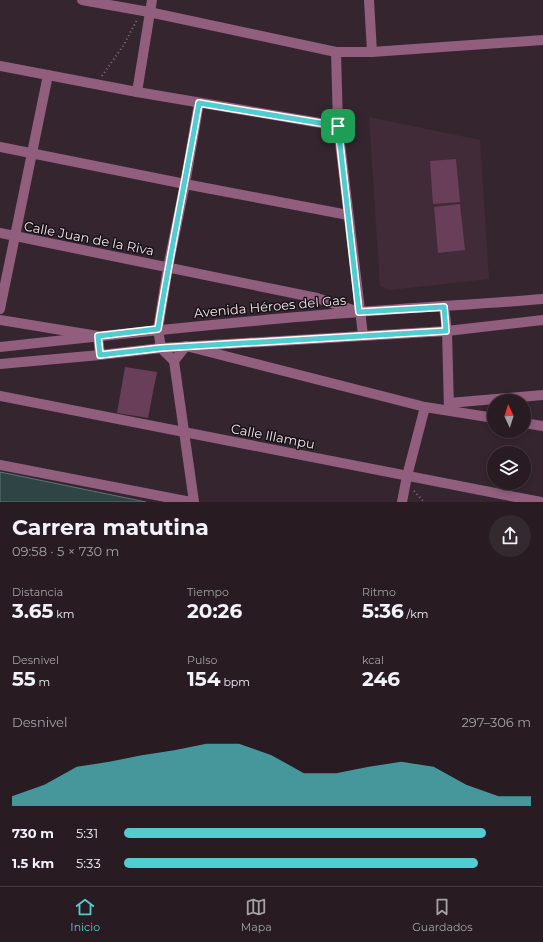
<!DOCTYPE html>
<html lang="es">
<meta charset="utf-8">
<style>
body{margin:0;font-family:Montserrat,sans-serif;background:#34292f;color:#f1f3f6;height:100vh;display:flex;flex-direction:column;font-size:15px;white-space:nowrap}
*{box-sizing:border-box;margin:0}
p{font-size:13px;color:#a5a1a5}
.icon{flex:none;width:22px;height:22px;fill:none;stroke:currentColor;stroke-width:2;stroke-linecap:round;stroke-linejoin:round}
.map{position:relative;height:502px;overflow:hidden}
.drawer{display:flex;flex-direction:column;background:#281c22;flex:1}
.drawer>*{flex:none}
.needle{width:26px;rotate:356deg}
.buttons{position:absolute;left:487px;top:394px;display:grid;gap:8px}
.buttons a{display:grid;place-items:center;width:44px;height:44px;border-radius:50%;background:#281c22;box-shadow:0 2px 6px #0003,0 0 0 1px #443a40;font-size:20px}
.pin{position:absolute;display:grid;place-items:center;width:34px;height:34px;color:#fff;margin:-17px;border-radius:8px;box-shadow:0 2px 6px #0006}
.round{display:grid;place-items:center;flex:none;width:42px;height:42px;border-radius:21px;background:#34292f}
.summary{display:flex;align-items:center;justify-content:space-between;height:68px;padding:0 12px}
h1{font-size:22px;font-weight:700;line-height:30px}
.metrics{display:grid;grid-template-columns:repeat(3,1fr);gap:6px;height:68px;padding:4px 12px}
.metrics div{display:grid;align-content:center}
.metrics b{font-size:20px;font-weight:700}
.metrics small{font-size:11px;font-weight:400}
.metrics p{font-size:11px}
.chart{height:112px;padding:8px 12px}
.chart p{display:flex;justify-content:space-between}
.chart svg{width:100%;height:72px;margin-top:4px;fill:#52ccd0;opacity:.7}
ul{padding:0 12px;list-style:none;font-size:13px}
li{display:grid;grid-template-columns:64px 48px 1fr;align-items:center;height:30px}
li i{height:10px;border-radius:5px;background:#52ccd0}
.tabs{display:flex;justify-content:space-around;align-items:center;height:56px;border-top:1px solid #443a40;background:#281c22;font-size:11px;color:#a5a1a5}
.tabs a{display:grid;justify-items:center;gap:2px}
.tabs .on{color:#52ccd0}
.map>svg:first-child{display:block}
.built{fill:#412b38}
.green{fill:#693e58}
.building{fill:#2e4445;stroke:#5d7576}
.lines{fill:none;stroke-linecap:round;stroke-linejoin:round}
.path{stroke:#82747c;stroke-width:2;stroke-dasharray:1 3;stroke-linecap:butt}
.minor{stroke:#915e7d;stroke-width:10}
.route-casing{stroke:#fff;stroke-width:8}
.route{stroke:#52ccd0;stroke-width:5}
.labels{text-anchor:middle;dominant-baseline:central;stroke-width:3;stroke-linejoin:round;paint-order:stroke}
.street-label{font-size:13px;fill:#f2e7ed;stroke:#181115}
</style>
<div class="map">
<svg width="543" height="502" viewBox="0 0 543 502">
<rect width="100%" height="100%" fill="#35252e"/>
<polygon class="built" points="369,117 480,140 489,279 390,290 380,286"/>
<g class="green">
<polygon points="456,159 460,202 433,204 430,161"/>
<polygon points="460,204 465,250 438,253 434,207"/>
<polygon points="125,367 157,372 148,418 117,413"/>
</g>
<polygon class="building" points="0,472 146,502 0,502"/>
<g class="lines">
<g class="path">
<polyline points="102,76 123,46 137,20"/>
<polyline points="414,491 424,502"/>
</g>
<g class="minor">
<polyline points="82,0 149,12 336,52 372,52 543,40"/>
<polyline points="369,0 372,52"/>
<polyline points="336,52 338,126 363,335"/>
<polyline points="0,66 137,92 338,126"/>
<polyline points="137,92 152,0"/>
<polyline points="0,147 185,184 348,215"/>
<polyline points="0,233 317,298 353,310"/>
<polyline points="444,307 447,331 449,410"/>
<polyline points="0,309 48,75"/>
<polyline points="0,320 98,336 100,355"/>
<path d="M0 347C119 334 239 321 359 312 420 307 482 304 543 299"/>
<polyline points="174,361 161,348 158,329 168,267 185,184 199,103"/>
<polyline points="0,364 100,355 161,348 447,331 543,320"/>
<polyline points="0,396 541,502"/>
<polyline points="449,403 543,395"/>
<polyline points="524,423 543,426"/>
<polyline points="0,465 191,502"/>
<polyline points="194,502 174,361 186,346 425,407 494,418"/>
<polyline points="402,502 407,476 425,407"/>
</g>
</g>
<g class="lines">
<defs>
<path id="route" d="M199 103 338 126 359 312 444 307 446 331 161 348 100 355 98 336 158 329C170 253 186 178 199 103Z"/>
</defs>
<use href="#route" class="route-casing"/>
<use href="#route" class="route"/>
</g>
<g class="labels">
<g class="street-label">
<text transform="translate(89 238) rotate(11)">Calle Juan de la Riva</text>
<text transform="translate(270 306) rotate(-5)">Avenida Héroes del Gas</text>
<text transform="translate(273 436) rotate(11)">Calle Illampu</text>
</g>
</g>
</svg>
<div class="buttons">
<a><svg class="needle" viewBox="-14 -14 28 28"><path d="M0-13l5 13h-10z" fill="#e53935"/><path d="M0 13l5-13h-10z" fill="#a5a1a5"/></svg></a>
<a><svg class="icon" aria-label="layers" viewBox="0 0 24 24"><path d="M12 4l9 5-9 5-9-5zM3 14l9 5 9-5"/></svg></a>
</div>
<div class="pin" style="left:338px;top:126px;background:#1e9e55"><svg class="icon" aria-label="arrive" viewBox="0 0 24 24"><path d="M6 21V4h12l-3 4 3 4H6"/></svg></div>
</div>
<section class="drawer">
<div class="summary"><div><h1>Carrera matutina</h1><p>09:58 · 5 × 730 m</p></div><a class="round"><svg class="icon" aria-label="share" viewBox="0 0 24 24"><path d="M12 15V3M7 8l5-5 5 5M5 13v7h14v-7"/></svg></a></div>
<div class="metrics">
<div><p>Distancia</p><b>3.65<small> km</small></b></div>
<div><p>Tiempo</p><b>20:26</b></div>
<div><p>Ritmo</p><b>5:36<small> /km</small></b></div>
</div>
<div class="metrics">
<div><p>Desnivel</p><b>55<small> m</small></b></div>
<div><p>Pulso</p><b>154<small> bpm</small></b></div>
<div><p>kcal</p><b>246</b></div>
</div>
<div class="chart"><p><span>Desnivel</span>297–306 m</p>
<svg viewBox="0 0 160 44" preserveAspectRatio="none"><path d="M0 44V38L10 31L20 20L30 17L40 13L50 10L60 6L70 6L80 13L90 24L100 24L110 20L120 17L130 20L140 31L150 38L160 38V44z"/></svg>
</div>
<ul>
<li><b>730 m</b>5:31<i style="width:89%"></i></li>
<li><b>1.5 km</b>5:33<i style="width:87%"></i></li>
</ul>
</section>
<nav class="tabs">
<a class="on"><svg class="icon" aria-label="home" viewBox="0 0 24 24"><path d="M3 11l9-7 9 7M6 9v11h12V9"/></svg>Inicio</a>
<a><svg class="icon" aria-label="map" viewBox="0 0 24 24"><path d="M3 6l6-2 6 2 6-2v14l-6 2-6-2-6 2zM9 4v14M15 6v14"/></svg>Mapa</a>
<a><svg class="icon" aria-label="saved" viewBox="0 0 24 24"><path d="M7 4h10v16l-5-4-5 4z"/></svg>Guardados</a>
</nav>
